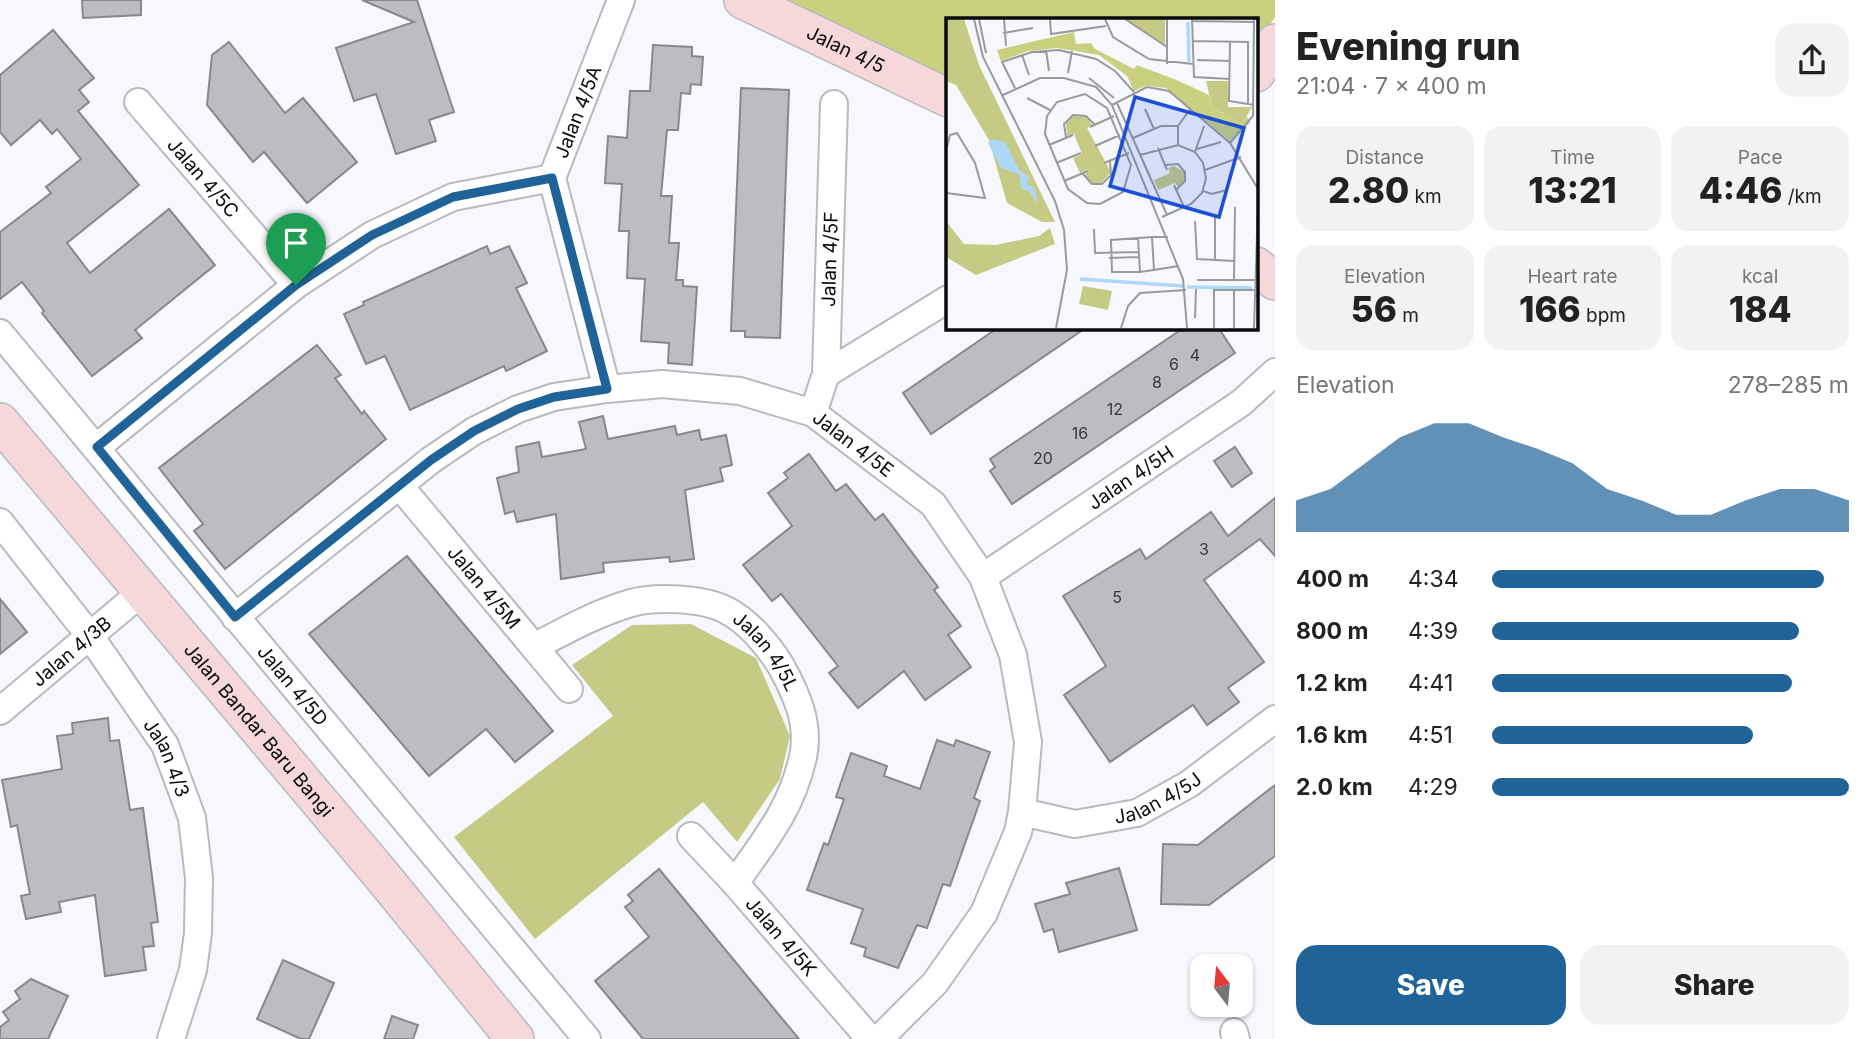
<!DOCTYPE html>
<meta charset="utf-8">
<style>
body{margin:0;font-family:Inter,sans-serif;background:#f2f2f2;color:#222;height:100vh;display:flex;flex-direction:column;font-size:26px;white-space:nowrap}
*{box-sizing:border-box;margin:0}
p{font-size:23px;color:#767676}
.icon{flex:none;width:38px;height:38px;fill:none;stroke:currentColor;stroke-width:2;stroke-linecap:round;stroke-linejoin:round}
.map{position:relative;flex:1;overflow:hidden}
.drawer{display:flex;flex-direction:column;background:#fff;width:595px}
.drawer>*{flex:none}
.needle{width:46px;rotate:344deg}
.fabs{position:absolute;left:1190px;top:954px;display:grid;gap:14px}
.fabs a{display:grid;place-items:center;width:63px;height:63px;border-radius:14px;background:#fff;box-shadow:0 2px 5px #0004;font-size:35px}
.pin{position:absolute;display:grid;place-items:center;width:60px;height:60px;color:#fff;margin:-72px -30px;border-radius:50% 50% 50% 0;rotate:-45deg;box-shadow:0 0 7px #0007}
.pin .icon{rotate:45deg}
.round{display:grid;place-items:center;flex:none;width:74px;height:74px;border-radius:21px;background:#f2f2f2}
.head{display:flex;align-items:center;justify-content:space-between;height:119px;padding:0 21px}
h1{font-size:38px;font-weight:800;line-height:52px}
.stats{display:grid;grid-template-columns:repeat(3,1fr);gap:10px;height:119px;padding:7px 21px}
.stats div{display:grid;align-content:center;border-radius:18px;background:#f2f2f2;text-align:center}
.stats b{font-size:35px;font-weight:800}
.stats small{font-size:19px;font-weight:400}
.stats p{font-size:19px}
.chart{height:196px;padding:14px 21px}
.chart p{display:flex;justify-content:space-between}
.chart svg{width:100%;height:126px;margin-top:7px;fill:#1f6398;opacity:.7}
.button{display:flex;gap:14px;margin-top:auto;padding:14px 21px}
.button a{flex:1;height:80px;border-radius:21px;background:#1f6398;color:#fff;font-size:28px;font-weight:800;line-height:80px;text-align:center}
.button a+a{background:#f2f2f2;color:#222}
ul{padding:0 21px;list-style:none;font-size:23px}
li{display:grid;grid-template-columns:112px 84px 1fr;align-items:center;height:52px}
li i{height:18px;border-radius:9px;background:#1f6398}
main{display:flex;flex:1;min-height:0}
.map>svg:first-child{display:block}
.green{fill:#c5cb85}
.forest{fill:#c9d07f}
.building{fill:#bebcc0;stroke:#89888c;stroke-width:2}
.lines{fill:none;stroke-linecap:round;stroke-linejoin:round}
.street-casing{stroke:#b8babe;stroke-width:30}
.secondary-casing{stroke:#b8babe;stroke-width:40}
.street{stroke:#fff;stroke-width:26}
.secondary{stroke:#f6d7da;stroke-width:37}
.route-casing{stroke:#fff;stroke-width:14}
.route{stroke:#1f6398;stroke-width:9}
.labels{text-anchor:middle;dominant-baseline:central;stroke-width:7;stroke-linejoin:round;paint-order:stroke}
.number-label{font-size:16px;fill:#38383a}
.street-label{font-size:19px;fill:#0b0c0d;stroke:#f6f8fd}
.inset-river{fill:none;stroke:#aed8f8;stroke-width:3.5}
.inset-road{fill:none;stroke:#989a9d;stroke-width:2}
.view{fill:#1d4ed8;fill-opacity:0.15;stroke:#1d4ed8;stroke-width:3.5}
.inset-edge{fill:none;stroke:#0b0c0d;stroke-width:3.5}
</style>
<main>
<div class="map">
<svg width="1275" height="1039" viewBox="0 0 1275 1039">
<rect width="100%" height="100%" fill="#f6f8fd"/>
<polygon class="green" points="691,624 756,658 790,736 780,779 737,842 703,802 535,939 454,837 613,716 572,665 632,625"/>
<polygon class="forest" points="747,0 1275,0 1275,17 1256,46 1256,19 948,19 948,87"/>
<g class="building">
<polygon points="82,0 141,0 141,15 83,18"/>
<polygon points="362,0 417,0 454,112 429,120 436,141 396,154 376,94 354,101 336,48 414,22"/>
<polygon points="53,30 94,78 79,90 89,102 78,111 139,185 67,243 90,273 169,209 215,265 135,330 142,338 92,376 42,313 44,311 22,282 0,299 0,232 51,193 46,187 81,159 57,129 52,134 40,120 11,145 0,132 0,75"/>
<polygon points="229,42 285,113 303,98 357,162 307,203 264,152 253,162 207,105 212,55"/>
<polygon points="653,45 692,47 692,56 703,57 701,85 691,84 690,94 681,93 678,130 667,130 661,196 672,196 669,243 679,243 676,280 683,280 683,286 697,287 692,365 668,363 669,343 641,341 645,279 627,278 629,231 619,231 622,184 605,183 608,136 627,138 630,91 650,91"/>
<polygon points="741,88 789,90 780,338 745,337 745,331 731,331"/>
<polygon points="487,246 490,254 509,246 527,283 516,288 547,351 506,371 504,366 410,410 385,356 366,364 344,314 364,305 363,302"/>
<polygon points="999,327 1087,327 931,434 903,393"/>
<polygon points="1185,327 1218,327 1235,353 1012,504 990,471 995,467 990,459"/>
<polygon points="317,345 341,375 335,378 362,414 364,411 386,439 225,569 194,531 203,524 159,468"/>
<polygon points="603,416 608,439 675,426 677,435 699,430 701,440 726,435 732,465 720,468 723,481 685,490 694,559 670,562 669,557 603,563 604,572 561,579 556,514 517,522 514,511 505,514 497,478 519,472 516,447 539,442 542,457 586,449 579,422"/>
<polygon points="1235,447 1252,473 1232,487 1214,461"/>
<polygon points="809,454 836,491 846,484 875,520 883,514 938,587 934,590 961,626 948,635 971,667 925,700 904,671 858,708 829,673 838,666 809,629 781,594 772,601 743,565 792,526 768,493 788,478 784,473"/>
<polygon points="1275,498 1275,556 1260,539 1204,580 1264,662 1228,688 1239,702 1207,725 1193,705 1110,762 1064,695 1106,666 1063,596 1140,549 1146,559 1211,512 1228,536"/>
<polygon points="407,556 553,731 515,762 486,729 429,776 309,634"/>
<polygon points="0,599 27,632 0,654"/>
<polygon points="108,718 110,741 119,740 130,810 143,808 158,922 151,923 154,946 143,947 146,970 105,976 95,895 59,902 61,912 26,919 21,896 30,894 17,825 11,827 2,780 62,769 57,736 73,734 72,723"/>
<polygon points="937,740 954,746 956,740 990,752 974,798 980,801 950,886 943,884 927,928 917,925 898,968 864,956 866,948 851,943 863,909 807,890 824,843 828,845 844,799 836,797 851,753 887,766 884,776 920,789"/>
<polygon points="1275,785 1275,856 1209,905 1161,904 1163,844 1198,845"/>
<polygon points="1119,868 1137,930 1059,952 1053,929 1044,932 1035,904 1070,894 1066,883"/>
<polygon points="659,869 775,1010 799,1039 643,1039 620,1011 595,981 649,937 625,907 633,901 628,895"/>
<polygon points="283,960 334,983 309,1039 301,1039 257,1019"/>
<polygon points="31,979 68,996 48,1039 0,1039 0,1027 9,1020 3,1012 20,999 15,991"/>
<polygon points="392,1016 418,1025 413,1039 384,1039"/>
</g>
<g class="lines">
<defs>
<g id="street">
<path id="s1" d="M138 102 296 285"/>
<path id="s2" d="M0 333 587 1039"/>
<polyline points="826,374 948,299"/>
<path id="s3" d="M607 389 552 178 621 0"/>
<path id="s4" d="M813 413 826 374 834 104"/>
<polyline points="97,447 296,285 372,235 453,197 552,178"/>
<path id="s5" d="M399 485 569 689"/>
<path id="s6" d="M0 522 90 636 165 745 192 818 199 878 198 933 193 970 171 1039"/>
<path id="s7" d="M983 577 1241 403 1275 372"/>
<path id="s8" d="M235 617 431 460 474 431 518 409 554 397 607 389 662 384 740 391 813 413 933 504 983 577 1013 655 1028 742 1022 812 1018 832 984 913 935 983 879 1039"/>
<path id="s9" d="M534 647C566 630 597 613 631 603 655 596 703 598 726 610 748 621 768 645 781 666 797 695 810 724 803 757 791 810 765 840 735 883"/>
<path id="s10" d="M0 711 142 592"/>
<path id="s11" d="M1022 812 1075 824 1137 813 1189 784 1275 719"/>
<path id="s12" d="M691 836 735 883 870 1039"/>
<polyline points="1234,1032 1236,1039"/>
</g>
<g id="secondary">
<path id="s13" d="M743 0 948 98"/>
<polyline points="1256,73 1275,43"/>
<polyline points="1256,266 1275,281"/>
<path id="s14" d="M0 422 383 877 515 1039"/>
</g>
</defs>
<use href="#street" class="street-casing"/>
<use href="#secondary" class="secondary-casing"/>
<use href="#street" class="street"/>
<use href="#secondary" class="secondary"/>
</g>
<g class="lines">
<defs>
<polygon id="route" points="552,178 607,389 554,397 518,409 474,431 431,460 235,617 97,447 296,285 372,235 453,197"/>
</defs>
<use href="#route" class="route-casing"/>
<use href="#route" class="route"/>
</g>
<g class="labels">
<g class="number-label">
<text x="1195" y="355">4</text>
<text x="1174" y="364">6</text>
<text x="1157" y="382">8</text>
<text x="1115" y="409">12</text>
<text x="1080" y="433">16</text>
<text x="1043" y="458">20</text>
<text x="1204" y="549">3</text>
<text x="1117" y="597">5</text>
</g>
<g class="street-label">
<text stroke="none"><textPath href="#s13" startOffset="114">Jalan 4/5</textPath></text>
<text stroke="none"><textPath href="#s3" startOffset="289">Jalan 4/5A</textPath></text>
<text stroke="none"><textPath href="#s1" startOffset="100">Jalan 4/5C</textPath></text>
<text stroke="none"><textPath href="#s4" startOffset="156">Jalan 4/5F</textPath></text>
<text stroke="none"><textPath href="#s8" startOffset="704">Jalan 4/5E</textPath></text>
<text stroke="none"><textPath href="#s7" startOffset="178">Jalan 4/5H</textPath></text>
<text stroke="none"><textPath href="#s5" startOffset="133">Jalan 4/5M</textPath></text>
<text stroke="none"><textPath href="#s10" startOffset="93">Jalan 4/3B</textPath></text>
<text stroke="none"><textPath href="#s9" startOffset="262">Jalan 4/5L</textPath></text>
<text stroke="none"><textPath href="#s2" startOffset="458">Jalan 4/5D</textPath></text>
<text stroke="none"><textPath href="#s14" startOffset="402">Jalan Bandar Baru Bangi</textPath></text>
<text stroke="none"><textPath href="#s6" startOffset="290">Jalan 4/3</textPath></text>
<text stroke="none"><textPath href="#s11" startOffset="142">Jalan 4/5J</textPath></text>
<text stroke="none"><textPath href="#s12" startOffset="135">Jalan 4/5K</textPath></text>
</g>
</g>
<g transform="translate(946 18)">
<rect width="312" height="312" fill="#f6f8fd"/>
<path d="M0 1H18L33 47 109 204H96L61 185 43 122 10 67 0 63ZM179 1H219V27ZM260 63H282V89H306L296 106 266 89ZM126 98 140 99 146 107 141 110 165 154 155 165H145L139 157 143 151 134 155 127 140 136 136 128 116 121 118 120 105ZM228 148 238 154 239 161 232 169 229 165 212 172 208 162 224 155 222 150ZM0 203 18 226 49 227 93 218 104 210 109 226 30 257 0 239ZM137 268 166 273 162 292 133 286Z" fill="#c5cb85"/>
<path d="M128 14 130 26 145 25 149 31 188 51 191 47 233 63 263 77 266 89 296 106 301 98 304 105 284 123 220 70 200 68 188 73 181 58 153 37 111 30 82 33 55 43 51 32Z" fill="#c9d07f"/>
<path d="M46 121 59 124 73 152 84 160 80 166 88 169 92 186 82 172H76L73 156 55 150 42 125Z" fill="#aed8f8"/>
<path class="inset-river" d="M242 4 243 44M134 261 237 268M241 269 306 270"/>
<path class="inset-road" d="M28 1 37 39 109 183 118 212 121 252 110 310M33 1 40 35M58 1 60 28M104 1 105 16 160 8M159 1 167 19 203 41 247 46M179 1 221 29M246 1 248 59 284 61M246 3 308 4M57 15 87 10M246 23 303 24M284 24 283 83 308 87M100 32 103 53M76 37 83 57M251 42 284 43M221 46V1M122 55 126 33M143 60 168 80M69 70 56 44 86 34 113 32 150 41 169 53 188 74M139 76 161 90 185 147 177 174 154 186 141 185 122 171 99 116 101 98 111 84ZM57 77 94 60H118L150 69 166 87 237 261 241 310M81 80 104 92M171 85 221 197M166 87 201 69 223 73 284 125 312 171M302 87V24M199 91 208 111M144 109 168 98M120 119 118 106 127 97 140 98 149 107M187 120 215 108H232M284 125 307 98 308 1M103 127 127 117M232 127V108L245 90M149 128 174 117M212 130 221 152M251 131 275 124M0 133 4 117 11 115 29 145 39 180 0 175M249 134 258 108M194 137 232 127 249 134 257 145 260 160 256 175 245 186 216 199M110 145 135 135M158 145 183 135M219 147 232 146 239 154V163L230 172M259 152 295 139M136 155 146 166H156L165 157 164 143M118 163 142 153M228 167 238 189M257 173 266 176 281 172M249 203 251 241 289 243M148 211 149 235 193 234M206 219 208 252M192 220 194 254H166L165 222 206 219H222M163 240 193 239M269 243V197M194 254 233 248M251 262H312M288 262 289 189M249 300 250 271M175 310 182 288 194 275 240 272M268 310V272H308M288 310V272M308 310 312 185"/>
<path class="view" d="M189 79 298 110 273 199 164 168Z"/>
<rect width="312" height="312" class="inset-edge"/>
</g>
</svg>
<div class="fabs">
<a><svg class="needle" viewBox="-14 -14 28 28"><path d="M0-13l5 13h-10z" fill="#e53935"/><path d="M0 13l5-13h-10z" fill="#767676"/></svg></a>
</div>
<div class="pin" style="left:296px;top:285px;background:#1e9e55"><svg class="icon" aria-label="arrive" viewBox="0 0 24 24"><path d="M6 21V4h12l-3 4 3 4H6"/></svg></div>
</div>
<section class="drawer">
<div class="head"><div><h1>Evening run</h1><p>21:04 · 7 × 400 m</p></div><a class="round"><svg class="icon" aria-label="share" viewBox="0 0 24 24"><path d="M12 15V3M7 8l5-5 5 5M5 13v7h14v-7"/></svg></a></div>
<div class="stats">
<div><p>Distance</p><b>2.80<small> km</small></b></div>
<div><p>Time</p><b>13:21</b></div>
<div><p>Pace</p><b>4:46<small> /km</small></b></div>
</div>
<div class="stats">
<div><p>Elevation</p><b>56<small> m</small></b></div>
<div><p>Heart rate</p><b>166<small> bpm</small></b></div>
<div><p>kcal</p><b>184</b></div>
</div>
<div class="chart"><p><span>Elevation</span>278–285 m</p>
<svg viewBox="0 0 160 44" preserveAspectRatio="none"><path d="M0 44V33L10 29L20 20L30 11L40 6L50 6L60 11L70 15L80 20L90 29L100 33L110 38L120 38L130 33L140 29L150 29L160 33V44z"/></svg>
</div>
<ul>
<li><b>400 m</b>4:34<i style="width:93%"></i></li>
<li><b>800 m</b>4:39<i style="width:86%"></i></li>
<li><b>1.2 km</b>4:41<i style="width:84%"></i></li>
<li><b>1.6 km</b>4:51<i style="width:73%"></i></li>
<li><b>2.0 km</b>4:29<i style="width:100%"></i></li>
</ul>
<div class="button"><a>Save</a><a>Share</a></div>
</section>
</main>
